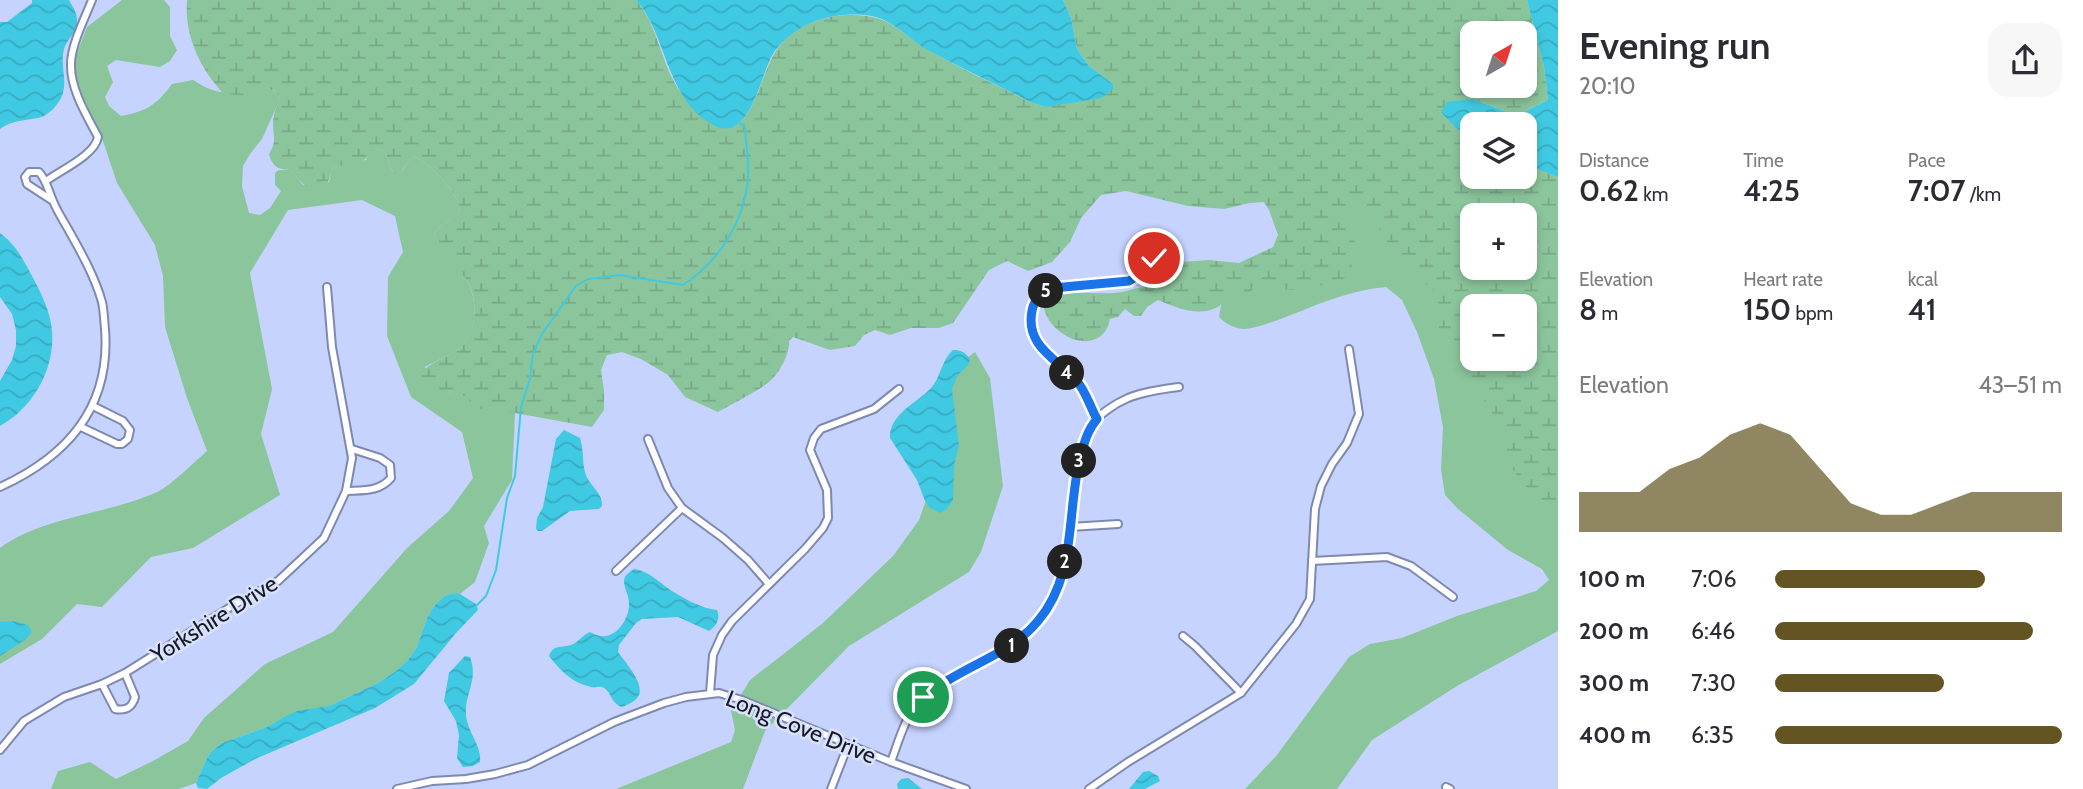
<!DOCTYPE html>
<meta charset="utf-8">
<style>
body{margin:0;font-family:Cabin,sans-serif;background:#f7f7f7;color:#2b2b33;height:100vh;display:flex;flex-direction:column;font-size:26px;white-space:nowrap}
*{box-sizing:border-box;margin:0}
p{font-size:23px;color:#7c7c81}
.icon{flex:none;width:38px;height:38px;fill:none;stroke:currentColor;stroke-width:2;stroke-linecap:round;stroke-linejoin:round}
.map{position:relative;flex:1;overflow:hidden}
.side{display:flex;flex-direction:column;background:#fff;width:525px}
.side>*{flex:none}
.needle{width:46px;rotate:39deg}
.fabs{position:absolute;left:1460px;top:21px;display:grid;gap:14px}
.fabs a{display:grid;place-items:center;width:77px;height:77px;border-radius:14px;background:#fff;box-shadow:0 4px 10px #0003;font-size:35px}
.pin{position:absolute;display:grid;place-items:center;width:60px;height:60px;color:#fff;margin:-30px;border:4px solid #fff;border-radius:50%;box-shadow:0 2px 7px #0007}
.km{position:absolute;width:35px;height:35px;margin:-18px;border-radius:50%;background:#222;color:#fff;font-size:19px;line-height:35px;text-align:center}
.round{display:grid;place-items:center;flex:none;width:74px;height:74px;border-radius:21px;background:#f7f7f7}
.headline{display:flex;align-items:center;justify-content:space-between;height:119px;padding:0 21px}
h1{font-size:38px;font-weight:600;line-height:52px}
.metrics{display:grid;grid-template-columns:repeat(3,1fr);gap:10px;height:119px;padding:7px 21px}
.metrics div{display:grid;align-content:center}
.metrics b{font-size:30px;font-weight:600}
.metrics small{font-size:19px;font-weight:400}
.metrics p{font-size:19px}
.chart{height:196px;padding:14px 21px}
.chart p{display:flex;justify-content:space-between}
.chart svg{width:100%;height:126px;margin-top:7px;fill:#635421;opacity:.7}
ul{padding:0 21px;list-style:none;font-size:23px}
li{display:grid;grid-template-columns:112px 84px 1fr;align-items:center;height:52px}
li i{height:18px;border-radius:9px;background:#635421}
main{display:flex;flex:1;min-height:0}
.map>svg:first-child{display:block}
.grass{fill:#8bc59b}
.wetland{fill:url(#wetland-marsh);fill-rule:evenodd}
.water{fill:url(#water-waves)}
.lines{fill:none;stroke-linecap:round;stroke-linejoin:round}
.stream{stroke:#40c9e2;stroke-width:2}
.street-casing{stroke:#7e89b0;stroke-width:10}
.street{stroke:#fff;stroke-width:6}
.route-casing{stroke:#fff;stroke-width:14}
.route{stroke:#1a73e8;stroke-width:9}
.labels{text-anchor:middle;dominant-baseline:central;stroke-width:5;stroke-linejoin:round;paint-order:stroke}
.street-label{font-size:23px;fill:#151928;stroke:#d9e1fb}
</style>
<main>
<div class="map">
<svg width="1558" height="789" viewBox="0 0 1558 789">
<defs>
<pattern id="wetland-marsh" width="20" height="14" patternUnits="userSpaceOnUse" patternTransform="scale(1.75)"><rect width="20" height="14" fill="#8bc59b"/><path d="M1 5h8M5 5V1M11 12h8M15 12V8" fill="none" stroke="#77a986"/></pattern>
<pattern id="water-waves" width="16" height="10" patternUnits="userSpaceOnUse" patternTransform="scale(1.75)"><rect width="16" height="10" fill="#40c9e2"/><path d="M0 5q4-4 8 0t8 0" fill="none" stroke="#37acc2"/></pattern>
</defs>
<rect width="100%" height="100%" fill="#c6d3fe"/>
<g class="grass">
<path d="M122 0H164L170 7V36L177 50 170 61 160 67 116 60 107 66 113 82 105 97 109 106 121 116C148 111 156 105 172 84L193 80C212 92 221 94 244 92 252 92 259 91 267 88L276 92 280 99 262 139 250 154 243 166 242 186 249 213 260 215 270 208 281 191 275 185V173L279 170H291L303 185 329 182 331 172 334 166 366 160 369 154 376 149 385 151 393 173 402 171 408 161 415 157C431 164 459 193 460 211 452 220 441 224 434 233 441 252 454 262 465 278 478 296 478 329 463 345 453 355 437 360 425 367L434 389C443 394 451 393 461 395 480 398 496 409 515 413L512 480 484 526 489 543 475 582 460 594H450L443 597 434 606 427 618 417 647 408 660 396 671 378 683 329 706 282 718 267 727 222 743 212 751 207 758 196 783 179 789H51L58 771 90 762 116 779 153 761 188 741 204 718 265 664 333 632 407 548 449 511 473 478 462 432 411 397 387 336 388 277 403 252 395 216 362 200 288 210 250 273 272 389 261 434 280 495 193 548 151 557 102 607 77 604 42 639 0 664V548C41 517 109 514 157 492 172 485 194 462 207 451L187 398 165 327 163 276 155 245 117 183 101 135 86 109 76 82 75 58 87 27Z"/>
<path d="M1351 197 1405 229 1472 359 1558 490V631L1457 686 1372 740 1337 789H1245L1277 755 1349 657 1370 644 1402 638 1457 616 1536 591 1549 580 1542 569 1508 550 1458 509 1445 495 1441 470 1443 427 1434 379 1417 332 1402 300 1386 287C1365 289 1346 294 1327 301 1309 307 1259 330 1243 329 1233 328 1226 324 1219 317L1224 289Z"/>
<polygon points="975,352 990,378 1003,486 981,552 969,572 849,646 765,731 743,789 616,789 731,742 735,730 731,711 750,680 823,623 893,556 919,520 934,478 951,370"/>
</g>
<path class="wetland" d="M187 0H636C659 26 661 67 682 94 690 104 721 120 734 127 759 111 761 68 781 44 803 18 847 9 880 19 895 24 910 39 925 48 958 68 995 84 1030 102L1046 107 1113 84 1088 65 1077 49 1071 18 1063 0H1527L1544 66 1548 100 1522 113 1507 112 1472 99 1457 129 1472 137V177H1524V164L1558 177V517C1539 511 1540 504 1529 490 1523 482 1516 475 1511 466L1512 460 1507 451 1506 436 1485 401 1473 386 1463 357 1458 350 1444 343 1439 328V306L1436 293 1422 280 1407 256 1401 254 1395 255C1384 239 1377 215 1357 209L1348 215C1349 221 1352 225 1354 231 1355 237 1354 246 1354 253 1353 284 1334 285 1308 286 1303 287 1297 290 1292 290 1270 289 1266 277 1246 295 1238 295 1231 292 1225 299 1220 304 1224 303 1218 307 1198 317 1177 308 1158 300L1147 307 1141 316H1134L1125 309 1118 317 1110 319C1109 323 1108 327 1106 330 1089 356 1048 332 1044 308 1061 286 1090 295 1114 293 1131 292 1139 284 1158 289L1161 282 1162 271 1181 262 1209 260 1239 263 1273 247 1278 235 1269 210 1264 202 1250 203 1224 209 1188 206 1126 191 1101 195 1081 218 1070 242 1052 262 1028 271 1007 261 989 270 953 323 939 328H911L890 335 875 330 864 335 855 346 830 350 793 337 789 341C790 353 780 372 771 380 761 390 731 404 718 412L685 397 668 375 641 359 622 352 607 355 601 370 604 391V410L592 427 504 411 473 408 468 397C451 391 424 397 419 376 430 360 450 358 463 345 478 328 478 295 465 278 453 262 440 252 434 233 441 224 452 220 460 211 459 193 431 164 415 157L408 161 399 175 393 173 385 151 376 149 360 164 334 166C330 173 330 180 325 187 304 189 303 185 291 170 277 169 273 167 269 154 277 141 273 137 273 124 273 115 276 107 280 99L276 92 267 88 260 91 255 96 224 94C200 69 184 35 187 0ZM1472 33H1524V86H1472ZM1472 215H1524V268H1472ZM1472 306H1524V359H1472Z"/>
<g class="water">
<path d="M32 0H69C72 6 77 12 77 20 78 32 67 39 64 49 60 64 67 79 63 93 61 101 53 110 47 114 37 122 16 117 0 129V22H7L32 3Z"/>
<path d="M636 0H1063L1071 18 1077 49 1088 65 1113 84V89L1101 98 1046 107 1030 102C996 84 960 68 926 49 911 40 898 26 882 19 864 12 837 14 819 20 802 25 782 39 773 54 760 75 750 145 713 125 665 98 667 34 636 0Z"/>
<polygon points="1527,0 1558,0 1558,177 1524,164 1524,124 1472,124 1472,137 1457,129 1441,112 1447,102 1472,99 1507,112 1522,113 1548,100 1544,66"/>
<path d="M0 233C16 245 23 259 32 276 41 293 51 312 52 332 55 369 33 408 0 426V381L12 360 16 346V330L12 314 0 297Z"/>
<path d="M953 350C961 350 965 352 970 359L968 365 957 376 952 389 959 445 954 465 953 500 947 509 940 513 930 508 925 501 917 480 890 438C889 414 917 403 931 388 941 377 941 361 953 350Z"/>
<path d="M564 430 580 438C584 451 582 460 585 472 588 485 603 492 602 506L599 509 570 511 542 531H538L536 529 537 518 543 507 556 439Z"/>
<path d="M634 569C648 571 658 581 669 589 683 598 700 608 717 610 721 619 716 626 709 631L678 617 642 619 636 623 619 645 618 652C625 662 648 687 637 698 634 702 627 705 622 707 610 703 612 691 602 687 599 686 594 688 591 687 572 683 560 670 549 656 554 642 564 650 575 643 580 640 583 635 590 632 591 633 599 636 600 636 617 639 630 617 629 603 629 596 624 588 624 581 624 575 630 572 634 569Z"/>
<polygon points="450,594 460,594 476,604 478,610 456,633 414,684 375,708 255,759 221,778 207,789 198,788 196,783 207,758 212,751 222,743 267,727 282,718 297,711 329,706 378,683 396,671 408,660 417,647 427,618 434,606 443,597"/>
<polygon points="12,621 28,625 32,632 25,640 0,656 0,622"/>
<path d="M465 656 470 657C479 681 464 693 466 716 468 733 482 746 480 762L473 766 463 767 457 758 459 735 456 721 444 701 449 673Z"/>
<polygon points="1149,771 1158,776 1160,781 1145,789 1129,789 1143,772"/>
<polygon points="908,778 922,789 898,789 897,784 901,779"/>
</g>
<g class="lines">
<path class="stream" d="M476 606 486 596 496 570 507 498 515 476 521 407 530 378 533 354 542 334 576 286 588 279 620 275 683 285C719 262 745 220 748 177 749 161 746 144 745 128L740 123"/>
<defs>
<g id="street">
<path d="M46 181C61 170 95 155 98 137 87 116 70 89 71 64 71 45 85 18 92 0"/>
<path d="M1097 419C1090 407 1086 391 1076 380 1057 358 1019 343 1033 306 1036 298 1044 290 1052 288 1077 281 1104 284 1129 281L1134 278 1154 258"/>
<polyline points="81,427 117,444 122,444 128,439 130,430 123,421 93,406"/>
<polyline points="648,439 668,488 682,508 723,538 748,560 769,584"/>
<path d="M0 487C68 456 111 407 105 329 104 320 104 311 102 302 95 277 81 252 68 229 63 220 57 211 53 201 48 190 47 181 39 172H29L25 177 27 184 53 201"/>
<path d="M346 491C363 490 379 492 391 478L390 465 380 458 352 449"/>
<polyline points="1070,527 1118,524"/>
<polyline points="1312,561 1387,557 1411,566 1453,597"/>
<polyline points="616,571 682,508"/>
<polyline points="1183,636 1195,646 1241,693"/>
<path d="M102 684 115 709C126 711 132 708 135 697L125 673"/>
<polyline points="710,693 713,655 722,635 732,621 805,549 823,528 828,518 827,490 810,450 814,438 821,429 874,409 899,389"/>
<polyline points="0,750 24,721 64,697 102,684 125,673 237,603 278,581 324,538 346,491 352,458 332,347 327,287"/>
<path d="M891 762C899 740 906 713 924 696 949 674 984 664 1012 646 1031 634 1045 613 1055 593 1065 577 1067 555 1069 537 1073 504 1073 455 1090 427 1098 415 1114 404 1128 398 1143 392 1162 389 1179 387"/>
<polyline points="1446,787 1450,789"/>
<polyline points="397,789 432,781 466,779 495,774 528,765 614,722 664,703 686,697 719,693 742,700 891,762 966,789"/>
<polyline points="831,789 848,745"/>
<polyline points="1089,789 1128,762 1241,693 1296,624 1310,599 1315,509 1321,486 1332,464 1347,443 1359,414 1349,349"/>
</g>
</defs>
<use href="#street" class="street-casing"/>
<use href="#street" class="street"/>
</g>
<g class="lines">
<defs>
<path id="route" d="M923 697C932 691 941 684 950 679 981 660 1014 650 1038 621 1076 577 1067 515 1079 463 1083 447 1086 432 1097 419 1090 407 1086 391 1076 380 1057 359 1025 346 1032 311 1034 299 1042 292 1053 288L1129 281 1134 278 1154 258"/>
</defs>
<use href="#route" class="route-casing"/>
<use href="#route" class="route"/>
</g>
<g class="labels">
<g class="street-label">
<text transform="translate(214 619) rotate(-32)">Yorkshire Drive</text>
<text transform="translate(801 727) rotate(22)">Long Cove Drive</text>
</g>
</g>
</svg>
<div class="fabs">
<a><svg class="needle" viewBox="-14 -14 28 28"><path d="M0-13l5 13h-10z" fill="#e53935"/><path d="M0 13l5-13h-10z" fill="#7c7c81"/></svg></a>
<a><svg class="icon" aria-label="layers" viewBox="0 0 24 24"><path d="M12 4l9 5-9 5-9-5zM3 14l9 5 9-5"/></svg></a>
<a>+</a>
<a>−</a>
</div>
<div class="pin" style="left:923px;top:697px;background:#1e9e55"><svg class="icon" aria-label="arrive" viewBox="0 0 24 24"><path d="M6 21V4h12l-3 4 3 4H6"/></svg></div>
<div class="pin" style="left:1154px;top:258px;background:#d93025"><svg class="icon" aria-label="check" viewBox="0 0 24 24"><path d="M5 12l5 5 9-10"/></svg></div>
<b class="km" style="left:1012px;top:646px">1</b>
<b class="km" style="left:1065px;top:562px">2</b>
<b class="km" style="left:1079px;top:461px">3</b>
<b class="km" style="left:1067px;top:373px">4</b>
<b class="km" style="left:1046px;top:291px">5</b>
</div>
<section class="side">
<div class="headline"><div><h1>Evening run</h1><p>20:10</p></div><a class="round"><svg class="icon" aria-label="share" viewBox="0 0 24 24"><path d="M12 15V3M7 8l5-5 5 5M5 13v7h14v-7"/></svg></a></div>
<div class="metrics">
<div><p>Distance</p><b>0.62<small> km</small></b></div>
<div><p>Time</p><b>4:25</b></div>
<div><p>Pace</p><b>7:07<small> /km</small></b></div>
</div>
<div class="metrics">
<div><p>Elevation</p><b>8<small> m</small></b></div>
<div><p>Heart rate</p><b>150<small> bpm</small></b></div>
<div><p>kcal</p><b>41</b></div>
</div>
<div class="chart"><p><span>Elevation</span>43–51 m</p>
<svg viewBox="0 0 160 44" preserveAspectRatio="none"><path d="M0 44V30L10 30L20 30L30 22L40 18L50 10L60 6L70 10L80 22L90 34L100 38L110 38L120 34L130 30L140 30L150 30L160 30V44z"/></svg>
</div>
<ul>
<li><b>100 m</b>7:06<i style="width:73%"></i></li>
<li><b>200 m</b>6:46<i style="width:90%"></i></li>
<li><b>300 m</b>7:30<i style="width:59%"></i></li>
<li><b>400 m</b>6:35<i style="width:100%"></i></li>
</ul>
</section>
</main>
